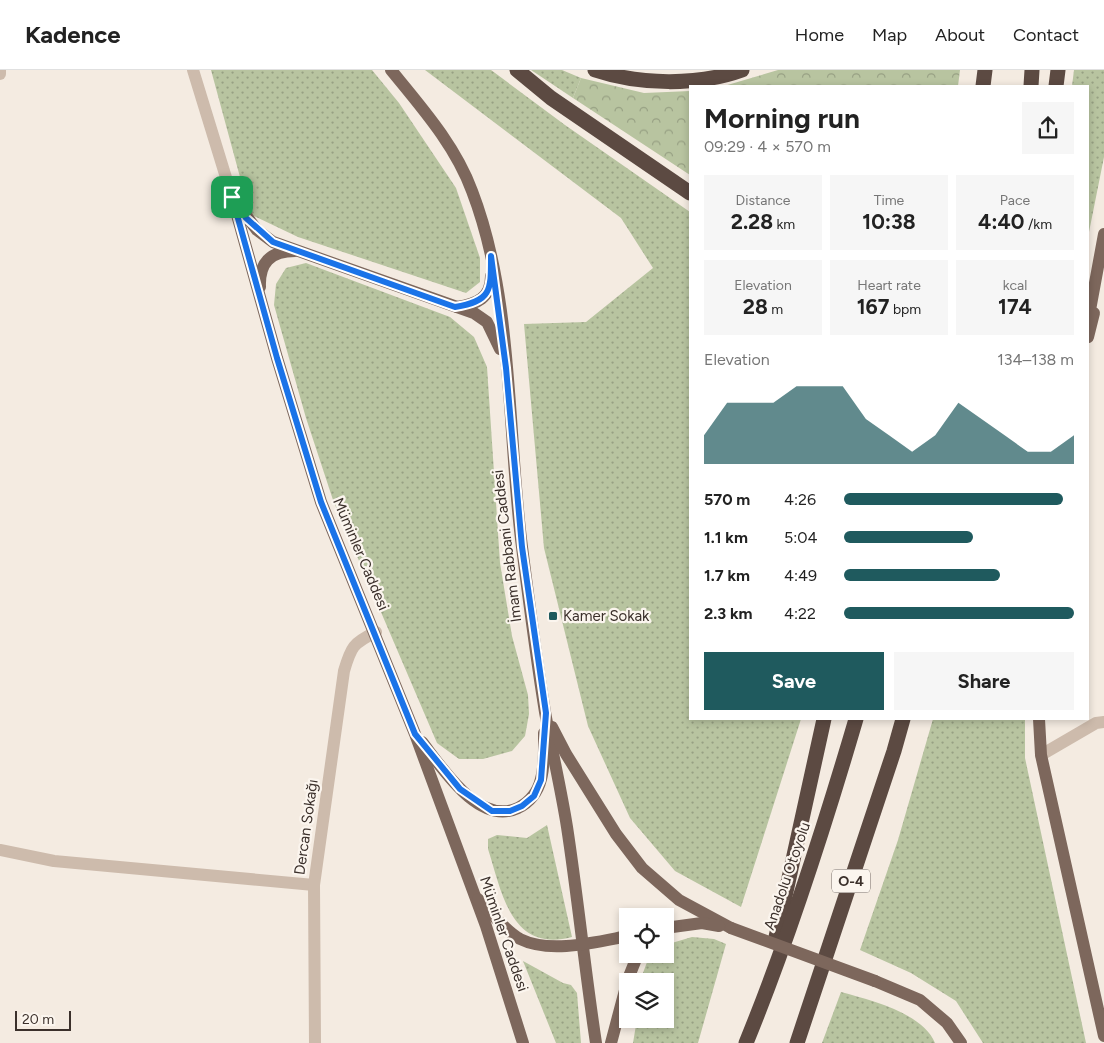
<!DOCTYPE html>
<meta charset="utf-8">
<style>
body{margin:0;font-family:Figtree,sans-serif;background:#f6f6f6;color:#222;height:100vh;display:flex;flex-direction:column;font-size:19px;white-space:nowrap}
*{box-sizing:border-box;margin:0}
p{font-size:16px;color:#767676}
.icon{flex:none;width:28px;height:28px;fill:none;stroke:currentColor;stroke-width:2;stroke-linecap:round;stroke-linejoin:round}
.map{position:relative;flex:1;overflow:hidden}
.sheet{position:absolute;left:689px;top:15px;width:400px;height:635px;display:flex;flex-direction:column;background:#fff;border-radius:0px;box-shadow:0 2px 8px #0003}
.sheet>*{flex:none}
.buttons{position:absolute;left:619px;top:838px;display:grid;gap:10px}
.buttons a{display:grid;place-items:center;width:55px;height:55px;border-radius:0px;background:#fff;box-shadow:0 2px 8px #0003;font-size:25px}
.scale{position:absolute;left:15px;bottom:12px;width:56px;box-sizing:border-box;padding-left:5px;border:2px solid #3b302b;border-top:0;font-size:14px;line-height:18px;white-space:nowrap;color:#3b302b;-webkit-text-stroke:4px #fbf5ee;paint-order:stroke}
.pin{position:absolute;display:grid;place-items:center;width:42px;height:42px;color:#fff;margin:-21px;border-radius:10px;box-shadow:0 2px 8px #0006}
.round{display:grid;place-items:center;flex:none;width:52px;height:52px;border-radius:0px;background:#f6f6f6}
.head{display:flex;align-items:center;justify-content:space-between;height:85px;padding:0 15px}
h1{font-size:28px;font-weight:700;line-height:38px}
.stats{display:grid;grid-template-columns:repeat(3,1fr);gap:8px;height:85px;padding:5px 15px}
.stats div{display:grid;align-content:center;border-radius:0px;background:#f6f6f6;text-align:center}
.stats b{font-size:21px;font-weight:700}
.stats small{font-size:14px;font-weight:400}
.stats p{font-size:14px}
.chart{height:140px;padding:10px 15px}
.chart p{display:flex;justify-content:space-between}
.chart svg{width:100%;height:90px;margin-top:5px;fill:#1f5a5e;opacity:.7}
.cta{display:flex;gap:10px;margin-top:auto;padding:10px 15px}
.cta a{flex:1;height:58px;border-radius:0px;background:#1f5a5e;color:#fff;font-size:20px;font-weight:700;line-height:58px;text-align:center}
.cta a+a{background:#f6f6f6;color:#222}
ul{padding:0 15px;list-style:none;font-size:16px}
li{display:grid;grid-template-columns:80px 60px 1fr;align-items:center;height:38px}
li i{height:12px;border-radius:6px;background:#1f5a5e}
header{display:flex;align-items:center;gap:30px;box-sizing:border-box;height:70px;padding:0 25px;background:#fff;border-bottom:1px solid #e0e0e0}
header strong{font-size:24px}
nav{display:flex;gap:28px;margin-inline-start:auto;font-size:18px}
.map>svg:first-child{display:block}
.grass{fill:url(#grass-dots)}
.forest{fill:url(#forest-crowns)}
.lines{fill:none;stroke-linecap:round;stroke-linejoin:round}
.minor{stroke:#cdbbac;stroke-width:12}
.major{stroke:#7d675c;stroke-width:12}
.highway{stroke:#5c4a42;stroke-width:15}
.major-bridge{stroke:#7d675c;stroke-width:12}
.route-casing{stroke:#fff;stroke-width:10}
.route{stroke:#1a73e8;stroke-width:6}
.poi-dot{fill:#1f5a5e;stroke:#fbf5ee;stroke-width:2}
.labels{text-anchor:middle;dominant-baseline:central;stroke-width:4.5;stroke-linejoin:round;paint-order:stroke}
.shield{fill:#fbf5ee;stroke:#756b66;stroke-width:1}
.shield-label{font-size:14px;font-weight:bold;fill:#3b302b}
.street-label{font-size:15px;fill:#3b302b;stroke:#fbf5ee}
.poi-label{font-size:15px;fill:#3b302b;stroke:#fbf5ee;text-anchor:start}
</style>
<header>
<strong>Kadence</strong>
<nav><a>Home</a><a>Map</a><a>About</a><a>Contact</a></nav>
</header>
<div class="map">
<svg width="1104" height="973" viewBox="0 0 1104 973">
<defs>
<pattern id="grass-dots" width="8" height="8" patternUnits="userSpaceOnUse" patternTransform="scale(1.25)"><rect width="8" height="8" fill="#b8c4a0"/><path d="M2 2h.1M6 6h.1" fill="none" stroke="#97a083" stroke-width="1.8" stroke-linecap="round"/></pattern>
<pattern id="forest-crowns" width="20" height="18" patternUnits="userSpaceOnUse" patternTransform="scale(1.25)"><rect width="20" height="18" fill="#b8c4a0"/><path d="M2 6a3 3 0 1 1 6 0M12 15a3 3 0 1 1 6 0" fill="none" stroke="#97a083"/></pattern>
</defs>
<rect width="100%" height="100%" fill="#f4ebe1"/>
<g class="grass">
<polygon points="211,0 372,0 399,33 456,118 480,188 480,212 466,223 298,167 250,144"/>
<polygon points="425,0 491,0 565,55 690,142 690,649 801,649 741,837 675,801 630,748 588,656 544,478 524,254 586,252 653,198 621,148"/>
<polygon points="531,0 562,0 581,8 573,28"/>
<polygon points="1074,0 1104,0 1104,87 1088,167 1088,16 1072,16"/>
<polygon points="306,193 450,247 474,267 487,297 500,493 512,566 528,625 529,644 525,666 512,681 483,689 459,689 437,673 333,430 306,348 274,235 276,214 286,198"/>
<polygon points="933,649 1025,649 1025,688 1086,973 983,973 956,931 911,903 860,880 898,770"/>
<path d="M547 755 572 867C511 883 502 823 488 779V769L497 765 527 768Z"/>
<polygon points="692,867 714,869 726,874 698,973 633,973 637,949 665,949 665,911 640,911 650,884 665,884 665,875"/>
<polygon points="523,891 563,913 571,915 577,923 581,973 556,973"/>
<path d="M841 922C870 930 923 943 935 973H822Z"/>
</g>
<g class="forest">
<polygon points="778,0 960,0 958,16 724,16"/>
<polygon points="581,8 644,23 690,21 690,105 573,28"/>
</g>
<g class="lines">
<g class="minor">
<polyline points="193,0 232,127"/>
<polyline points="0,4 0,0"/>
<polyline points="1041,685 1096,653 1104,652"/>
<polyline points="0,780 54,791 314,815"/>
<path d="M315 973 314 815 344 601C351 577 353 573 376 562"/>
</g>
<g class="major">
<path d="M391 0C422 38 455 75 472 121 514 230 507 362 522 477 529 532 536 587 545 642 552 681 561 719 567 757 578 829 585 901 596 973"/>
<polyline points="232,127 277,288 321,432 415,664 486,856 523,973"/>
<polyline points="238,135 257,160 273,172 474,243 487,252 500,279"/>
<path d="M260 217C259 193 270 181 295 181"/>
<path d="M457 237C477 234 491 228 491 206"/>
<polyline points="1088,251 1104,164"/>
<polyline points="1088,267 1094,243"/>
<polyline points="1039,649 1041,685 1104,966"/>
<polyline points="552,657 566,684 616,764 642,798 679,830 731,858"/>
<path d="M422 672C443 699 479 756 518 738 530 732 538 721 541 709 545 694 544 678 544 663"/>
<path d="M478 829C491 842 504 860 520 869 550 884 596 872 628 866"/>
<polyline points="665,858 702,853 719,856"/>
<polyline points="875,911 920,930 947,953 961,973"/>
<polyline points="611,973 628,909 638,884"/>
</g>
<g class="highway">
<polyline points="517,0 551,28 690,123"/>
<path d="M595 0C639 15 698 16 742 0"/>
<polyline points="983,16 985,0"/>
<polyline points="1031,16 1032,0"/>
<polyline points="1056,16 1058,0"/>
<polyline points="776,867 824,649"/>
<path d="M746 973C789 868 824 758 856 649"/>
<polyline points="797,973 894,681 903,649"/>
</g>
<polyline class="major-bridge" points="731,858 875,911"/>
</g>
<g class="lines">
<defs>
<path id="route" d="M232 127 246 148 273 172 455 237C492 231 491 220 491 186L506 298 522 477 546 643 541 710 534 726 522 736 510 741H492L460 719 415 664 321 432 277 288Z"/>
</defs>
<use href="#route" class="route-casing"/>
<use href="#route" class="route"/>
</g>
<rect class="poi-dot" x="548" y="541" width="10" height="10" rx="2.5"/>
<g class="labels">
<rect class="shield" x="832" y="799.5" width="38" height="23" rx="4"/>
<g class="shield-label">
<text x="851" y="811">O-4</text>
</g>
<g class="street-label">
<text transform="translate(507 476) rotate(-97)">İmam Rabbani Caddesi</text>
<text transform="translate(361 484) rotate(67)">Müminler Caddesi</text>
<text transform="translate(306 757) rotate(-82)">Dercan Sokağı</text>
<text transform="translate(787 806) rotate(-71)">Anadolu Otoyolu</text>
<text transform="translate(504 864) rotate(71)">Müminler Caddesi</text>
</g>
<g class="poi-label">
<text x="563" y="546">Kamer Sokak</text>
</g>
</g>
</svg>
<div class="buttons">
<a><svg class="icon" aria-label="locate" viewBox="0 0 24 24"><circle cx="12" cy="12" r="6"/><path d="M12 2v4M12 18v4M2 12h4M18 12h4"/></svg></a>
<a><svg class="icon" aria-label="layers" viewBox="0 0 24 24"><path d="M12 4l9 5-9 5-9-5zM3 14l9 5 9-5"/></svg></a>
</div>
<div class="scale">20 m</div>
<div class="pin" style="left:232px;top:127px;background:#1e9e55"><svg class="icon" aria-label="arrive" viewBox="0 0 24 24"><path d="M6 21V4h12l-3 4 3 4H6"/></svg></div>
<section class="sheet">
<div class="head"><div><h1>Morning run</h1><p>09:29 · 4 × 570 m</p></div><a class="round"><svg class="icon" aria-label="share" viewBox="0 0 24 24"><path d="M12 15V3M7 8l5-5 5 5M5 13v7h14v-7"/></svg></a></div>
<div class="stats">
<div><p>Distance</p><b>2.28<small> km</small></b></div>
<div><p>Time</p><b>10:38</b></div>
<div><p>Pace</p><b>4:40<small> /km</small></b></div>
</div>
<div class="stats">
<div><p>Elevation</p><b>28<small> m</small></b></div>
<div><p>Heart rate</p><b>167<small> bpm</small></b></div>
<div><p>kcal</p><b>174</b></div>
</div>
<div class="chart"><p><span>Elevation</span>134–138 m</p>
<svg viewBox="0 0 160 44" preserveAspectRatio="none"><path d="M0 44V30L10 14L20 14L30 14L40 6L50 6L60 6L70 22L80 30L90 38L100 30L110 14L120 22L130 30L140 38L150 38L160 30V44z"/></svg>
</div>
<ul>
<li><b>570 m</b>4:26<i style="width:95%"></i></li>
<li><b>1.1 km</b>5:04<i style="width:56%"></i></li>
<li><b>1.7 km</b>4:49<i style="width:68%"></i></li>
<li><b>2.3 km</b>4:22<i style="width:100%"></i></li>
</ul>
<div class="cta"><a>Save</a><a>Share</a></div>
</section>
</div>
